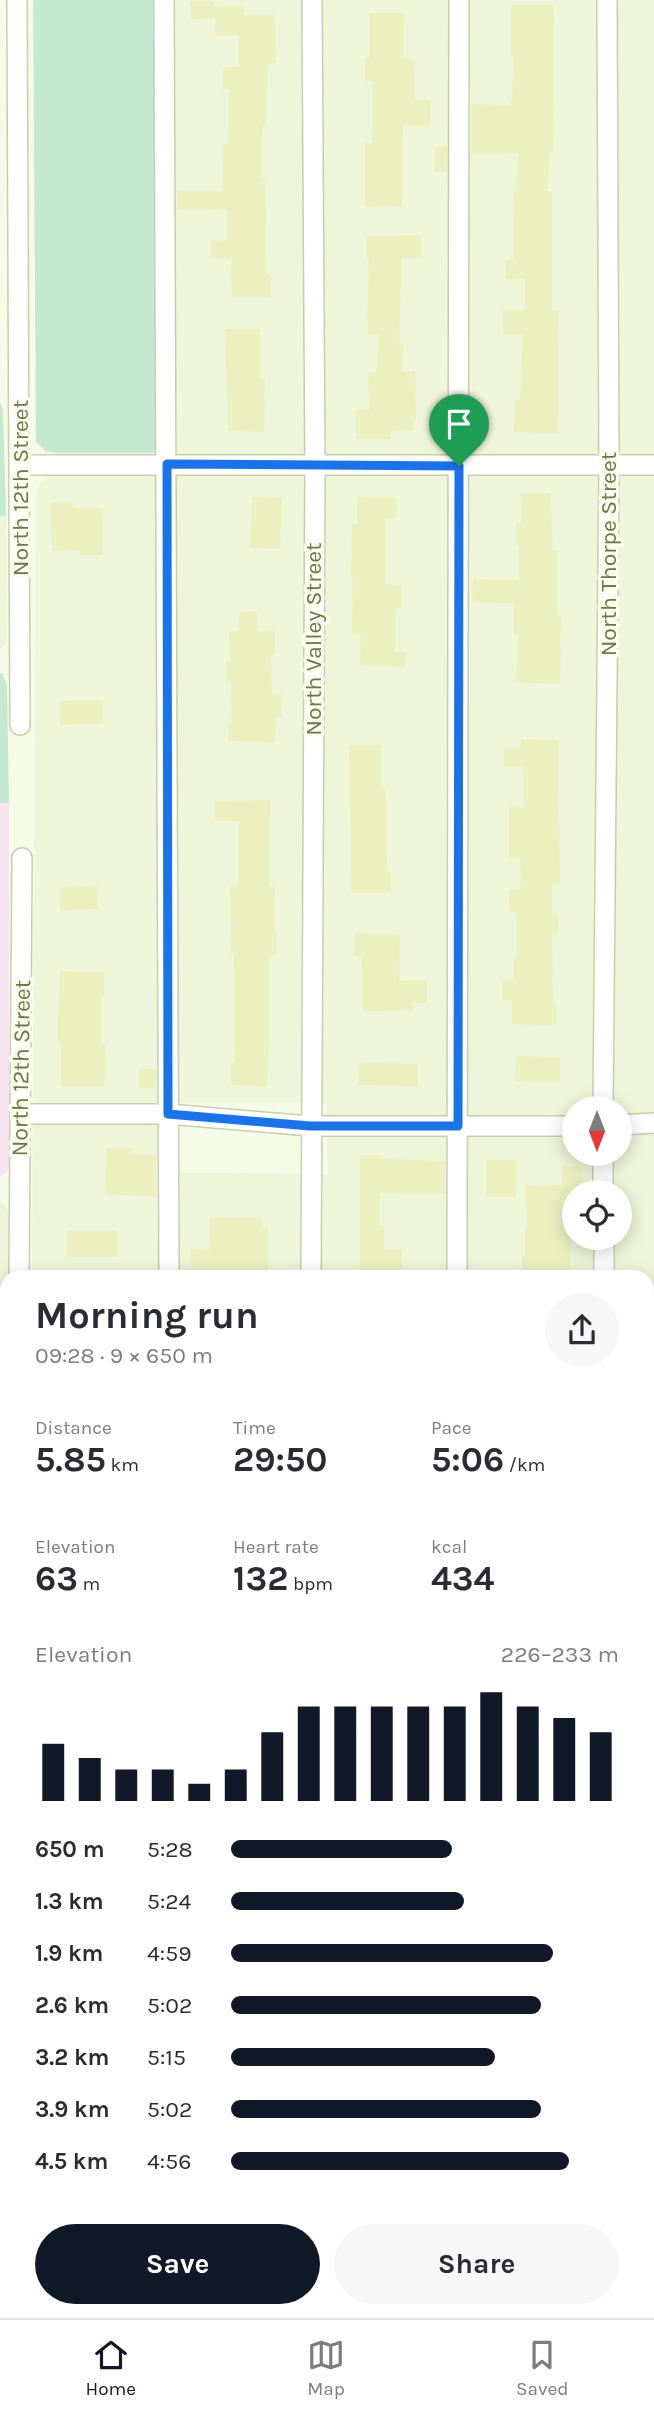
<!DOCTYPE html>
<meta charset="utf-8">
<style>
body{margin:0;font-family:Karla,sans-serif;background:#f7f7f7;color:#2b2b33;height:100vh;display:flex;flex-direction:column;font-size:26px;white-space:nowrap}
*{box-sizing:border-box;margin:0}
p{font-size:23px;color:#7c7c81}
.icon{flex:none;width:38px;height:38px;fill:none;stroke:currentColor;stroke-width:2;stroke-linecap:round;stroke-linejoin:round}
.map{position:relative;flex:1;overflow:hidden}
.sheet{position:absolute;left:0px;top:1270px;width:654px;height:1048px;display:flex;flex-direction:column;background:#fff;border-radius:21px 21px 0 0;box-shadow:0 4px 18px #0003}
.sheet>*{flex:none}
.needle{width:46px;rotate:180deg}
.fabs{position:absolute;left:562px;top:1096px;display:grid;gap:14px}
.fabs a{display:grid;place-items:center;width:70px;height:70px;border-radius:50%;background:#fff;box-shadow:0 4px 18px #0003;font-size:35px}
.pin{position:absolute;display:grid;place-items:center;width:60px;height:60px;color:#fff;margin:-72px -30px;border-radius:50% 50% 50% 0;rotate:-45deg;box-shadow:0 0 7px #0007}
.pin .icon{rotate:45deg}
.round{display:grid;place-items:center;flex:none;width:74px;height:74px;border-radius:37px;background:#f7f7f7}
.overview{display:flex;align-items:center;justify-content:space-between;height:119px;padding:0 35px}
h1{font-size:38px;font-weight:700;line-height:52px}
.figures{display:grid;grid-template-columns:repeat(3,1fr);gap:10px;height:119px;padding:7px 35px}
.figures div{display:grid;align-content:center}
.figures b{font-size:35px;font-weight:700}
.figures small{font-size:19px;font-weight:400}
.figures p{font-size:19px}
.chart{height:196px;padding:14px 35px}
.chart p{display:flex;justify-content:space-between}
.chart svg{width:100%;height:126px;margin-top:7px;stroke:#111827;stroke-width:6}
.button{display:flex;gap:14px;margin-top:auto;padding:14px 35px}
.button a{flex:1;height:80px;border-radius:42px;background:#111827;color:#fff;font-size:28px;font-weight:700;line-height:80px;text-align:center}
.button a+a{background:#f7f7f7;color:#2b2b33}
ul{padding:0 35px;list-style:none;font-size:23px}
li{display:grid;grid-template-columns:112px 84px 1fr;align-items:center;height:52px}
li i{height:18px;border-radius:9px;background:#111827}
.dock{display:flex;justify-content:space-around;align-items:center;height:98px;border-top:2px solid #e1e1e2;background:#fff;font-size:19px;color:#7c7c81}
.dock a{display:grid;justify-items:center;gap:4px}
.dock .selected{color:#111827}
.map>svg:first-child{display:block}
.residential{fill:#eef5d8;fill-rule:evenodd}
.education{fill:#f8e3f2}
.green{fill:#c5e9cf}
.building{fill:#ecf0bf}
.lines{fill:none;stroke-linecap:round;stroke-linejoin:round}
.minor-casing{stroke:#c9cdad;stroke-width:22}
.minor{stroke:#fff;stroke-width:19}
.route-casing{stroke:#fff;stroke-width:14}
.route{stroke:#1a73e8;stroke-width:9}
.labels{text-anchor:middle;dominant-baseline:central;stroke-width:7;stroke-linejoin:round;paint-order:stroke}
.street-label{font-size:23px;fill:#73744c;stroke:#f9feed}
</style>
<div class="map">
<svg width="654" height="2318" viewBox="0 0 654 2318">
<rect width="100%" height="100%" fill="#f6fbe7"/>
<g class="residential">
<path d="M172 0H654V1736H648V1278L32 1277 36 497 40 483 48 477 57 475H174ZM162 1103H326L328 1174 180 1173V1220L161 1223ZM574 1108H620V1153H574ZM574 1192H620V1237H574Z"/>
<polygon points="0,516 6,516 7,642 0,650"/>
<polygon points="0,1202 4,1203 8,1212 7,1573 0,1573"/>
<rect x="0" y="1588" width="7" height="609"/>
<polygon points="648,1761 654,1761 654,2318 187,2318 187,2312 648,2312"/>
<polygon points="0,2210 7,2210 7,2312 162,2312 162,2318 0,2318"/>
</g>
<polygon class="education" points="0,803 9,803 9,1170 0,1176"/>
<g class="green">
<polygon points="33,0 157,0 156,453 55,453 45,451 36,442"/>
<polygon points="0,402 3,411 6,516 0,516"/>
<polygon points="0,673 2,673 7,684 9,803 0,803"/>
</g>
<g class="building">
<polygon points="190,1 214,1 214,10 214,7 244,6 244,15 275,15 276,63 268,63 266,126 262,126 261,178 265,178 266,215 265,274 271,274 271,297 232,297 231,259 211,258 211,240 227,241 227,209 177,210 177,191 222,191 223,145 228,145 229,90 222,89 223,67 238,67 238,35 215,36 215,18 191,19"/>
<polygon points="511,5 554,5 553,152 550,152 547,191 552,191 552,311 559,311 558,433 514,432 515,400 520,400 523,334 503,334 503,310 525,310 525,279 506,279 506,260 514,260 513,191 515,191 519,153 471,154 471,104 510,105 510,100 512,100 514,56 511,56"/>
<polygon points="370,13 404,13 403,58 415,59 414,99 430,100 430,126 403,125 402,206 365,207 365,142 372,143 373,81 365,81 365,58 370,58"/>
<polygon points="447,146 446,171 435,172 435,147"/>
<polygon points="421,235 421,258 402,259 400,311 399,343 404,343 402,372 415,371 416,420 413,420 414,430 391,431 391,439 356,439 355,410 370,410 368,373 377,372 379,334 367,334 369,259 366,259 366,236"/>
<polygon points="225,329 260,329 260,379 265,379 264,432 228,431"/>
<polygon points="550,493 553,551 557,551 557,615 561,615 560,684 516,682 518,635 514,634 514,603 472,602 473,579 519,580 519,546 516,546 516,523 522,523 521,494"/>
<polygon points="252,497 282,498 280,549 250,548"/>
<polygon points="357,497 397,498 397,518 385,518 385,584 401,585 401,607 396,607 395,652 406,652 405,667 360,665 361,634 352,634 353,577 351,577 352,524 357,524"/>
<polygon points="73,502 73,508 103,508 102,555 80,555 80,550 52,551 50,503"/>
<polygon points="257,611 258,631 275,631 275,654 271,654 272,694 281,694 282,717 276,717 275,742 228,741 229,723 232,723 231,683 227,684 226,661 230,661 229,632 239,631 239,612"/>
<polygon points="103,700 103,724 60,725 60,701"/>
<polygon points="521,739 558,740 560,884 552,884 552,914 558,914 558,934 552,935 553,1005 557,1005 556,1025 512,1024 512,1000 502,1000 502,980 514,980 514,957 517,957 516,911 509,911 509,890 521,890 520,858 509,858 509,807 524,808 523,766 504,766 504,748 521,748"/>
<polygon points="349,745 381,745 381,789 386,789 387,871 391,871 391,893 351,893"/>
<polygon points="270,800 269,887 275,887 274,933 277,933 276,955 269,955 269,1041 267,1086 231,1085 231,1063 235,1063 234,954 231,954 230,886 238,886 238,821 215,821 215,801"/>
<polygon points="97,886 98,909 60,910 60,887"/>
<polygon points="355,933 400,935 399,981 427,980 427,1003 413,1003 414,1010 363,1011 362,956 354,956"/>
<polygon points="60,971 104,972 104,996 101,996 101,1044 106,1044 104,1086 61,1086 61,1043 58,1043 58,1024"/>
<polygon points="516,1056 560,1057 560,1082 515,1081"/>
<polygon points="359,1063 418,1064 418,1086 358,1085"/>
<rect x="139" y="1069" width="17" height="19"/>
<polygon points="107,1148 132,1148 131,1154 156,1155 156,1197 105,1194"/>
<polygon points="360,1155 381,1155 381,1159 445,1161 445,1194 380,1193 379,1226 384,1226 384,1250 402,1250 401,1278 360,1278"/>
<rect x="486" y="1160" width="30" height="37"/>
<polygon points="562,1166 581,1166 581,1192 574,1192 574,1208 570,1208 570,1277 522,1277 522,1256 525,1256 525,1229 527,1229 525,1186 562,1185"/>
<polygon points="210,1218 262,1218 262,1228 268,1228 268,1277 191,1278 191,1249 209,1250"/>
<polygon points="67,1231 117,1231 118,1257 67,1257"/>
</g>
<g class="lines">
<defs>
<g id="minor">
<polyline points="17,0 20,725"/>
<polyline points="164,0 169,1278"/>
<polyline points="20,465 654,465"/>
<polyline points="603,1108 609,466 607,0"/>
<polyline points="21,1114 168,1114 310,1126 574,1126"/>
<polyline points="620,1125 654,1123"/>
<polyline points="603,1153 603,1192"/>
<polyline points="604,1237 604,1278"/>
<polyline points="19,1278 22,858"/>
<polyline points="311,1278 315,466 312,0"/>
<polyline points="457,1278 459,0"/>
<polyline points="0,1321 7,1321"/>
<polyline points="0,1447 7,1447"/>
<polyline points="0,1580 7,1580"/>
<polyline points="0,1735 7,1735"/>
<polyline points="648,1751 654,1751"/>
<polyline points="0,1896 7,1896"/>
<polyline points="648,1902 654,1902"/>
<polyline points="0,2047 7,2047"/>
<polyline points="648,2049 654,2049"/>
<polyline points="0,2203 7,2203"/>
<polyline points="177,2318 177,2312"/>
</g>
</defs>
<use href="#minor" class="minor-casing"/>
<use href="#minor" class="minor"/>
</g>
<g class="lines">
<defs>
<polygon id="route" points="167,464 459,466 458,1126 310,1126 168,1114"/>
</defs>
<use href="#route" class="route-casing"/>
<use href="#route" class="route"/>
</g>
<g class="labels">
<g class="street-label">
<text transform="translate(20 488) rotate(-90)">North 12th Street</text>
<text transform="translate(608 554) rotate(-90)">North Thorpe Street</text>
<text transform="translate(313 639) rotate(-90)">North Valley Street</text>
<text transform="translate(21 1068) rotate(-89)">North 12th Street</text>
</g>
</g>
</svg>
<div class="fabs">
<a><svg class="needle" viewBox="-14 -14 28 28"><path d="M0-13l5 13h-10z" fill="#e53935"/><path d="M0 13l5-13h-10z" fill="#7c7c81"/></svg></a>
<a><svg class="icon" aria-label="locate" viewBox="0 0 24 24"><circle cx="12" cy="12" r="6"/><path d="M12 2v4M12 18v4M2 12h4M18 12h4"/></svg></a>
</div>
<div class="pin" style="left:459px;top:466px;background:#1e9e55"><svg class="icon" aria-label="arrive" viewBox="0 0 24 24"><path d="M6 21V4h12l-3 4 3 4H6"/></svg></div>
<section class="sheet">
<div class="overview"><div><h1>Morning run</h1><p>09:28 · 9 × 650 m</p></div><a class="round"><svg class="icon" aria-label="share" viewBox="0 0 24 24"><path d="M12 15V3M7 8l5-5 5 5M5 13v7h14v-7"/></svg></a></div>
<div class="figures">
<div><p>Distance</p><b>5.85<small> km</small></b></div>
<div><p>Time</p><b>29:50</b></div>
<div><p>Pace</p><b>5:06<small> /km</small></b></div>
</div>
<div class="figures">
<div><p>Elevation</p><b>63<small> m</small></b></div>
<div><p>Heart rate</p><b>132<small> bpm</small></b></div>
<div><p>kcal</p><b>434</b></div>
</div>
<div class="chart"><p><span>Elevation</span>226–233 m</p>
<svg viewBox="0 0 160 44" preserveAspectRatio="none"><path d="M5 44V24M15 44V29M25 44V33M35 44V33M45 44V38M55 44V33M65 44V20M75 44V11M85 44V11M95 44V11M105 44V11M115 44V11M125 44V6M135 44V11M145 44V15M155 44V20"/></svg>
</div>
<ul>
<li><b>650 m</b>5:28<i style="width:57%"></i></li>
<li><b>1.3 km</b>5:24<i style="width:60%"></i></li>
<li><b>1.9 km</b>4:59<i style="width:83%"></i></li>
<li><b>2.6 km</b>5:02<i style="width:80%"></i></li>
<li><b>3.2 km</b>5:15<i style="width:68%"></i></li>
<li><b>3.9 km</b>5:02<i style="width:80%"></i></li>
<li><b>4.5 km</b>4:56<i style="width:87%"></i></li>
</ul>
<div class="button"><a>Save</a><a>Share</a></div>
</section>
</div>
<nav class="dock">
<a class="selected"><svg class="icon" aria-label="home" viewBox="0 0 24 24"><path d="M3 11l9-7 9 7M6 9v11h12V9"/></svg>Home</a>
<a><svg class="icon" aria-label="map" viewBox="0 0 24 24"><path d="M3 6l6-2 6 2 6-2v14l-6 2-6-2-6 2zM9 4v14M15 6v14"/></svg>Map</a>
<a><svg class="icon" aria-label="saved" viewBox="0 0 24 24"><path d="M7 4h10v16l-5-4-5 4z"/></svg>Saved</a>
</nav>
